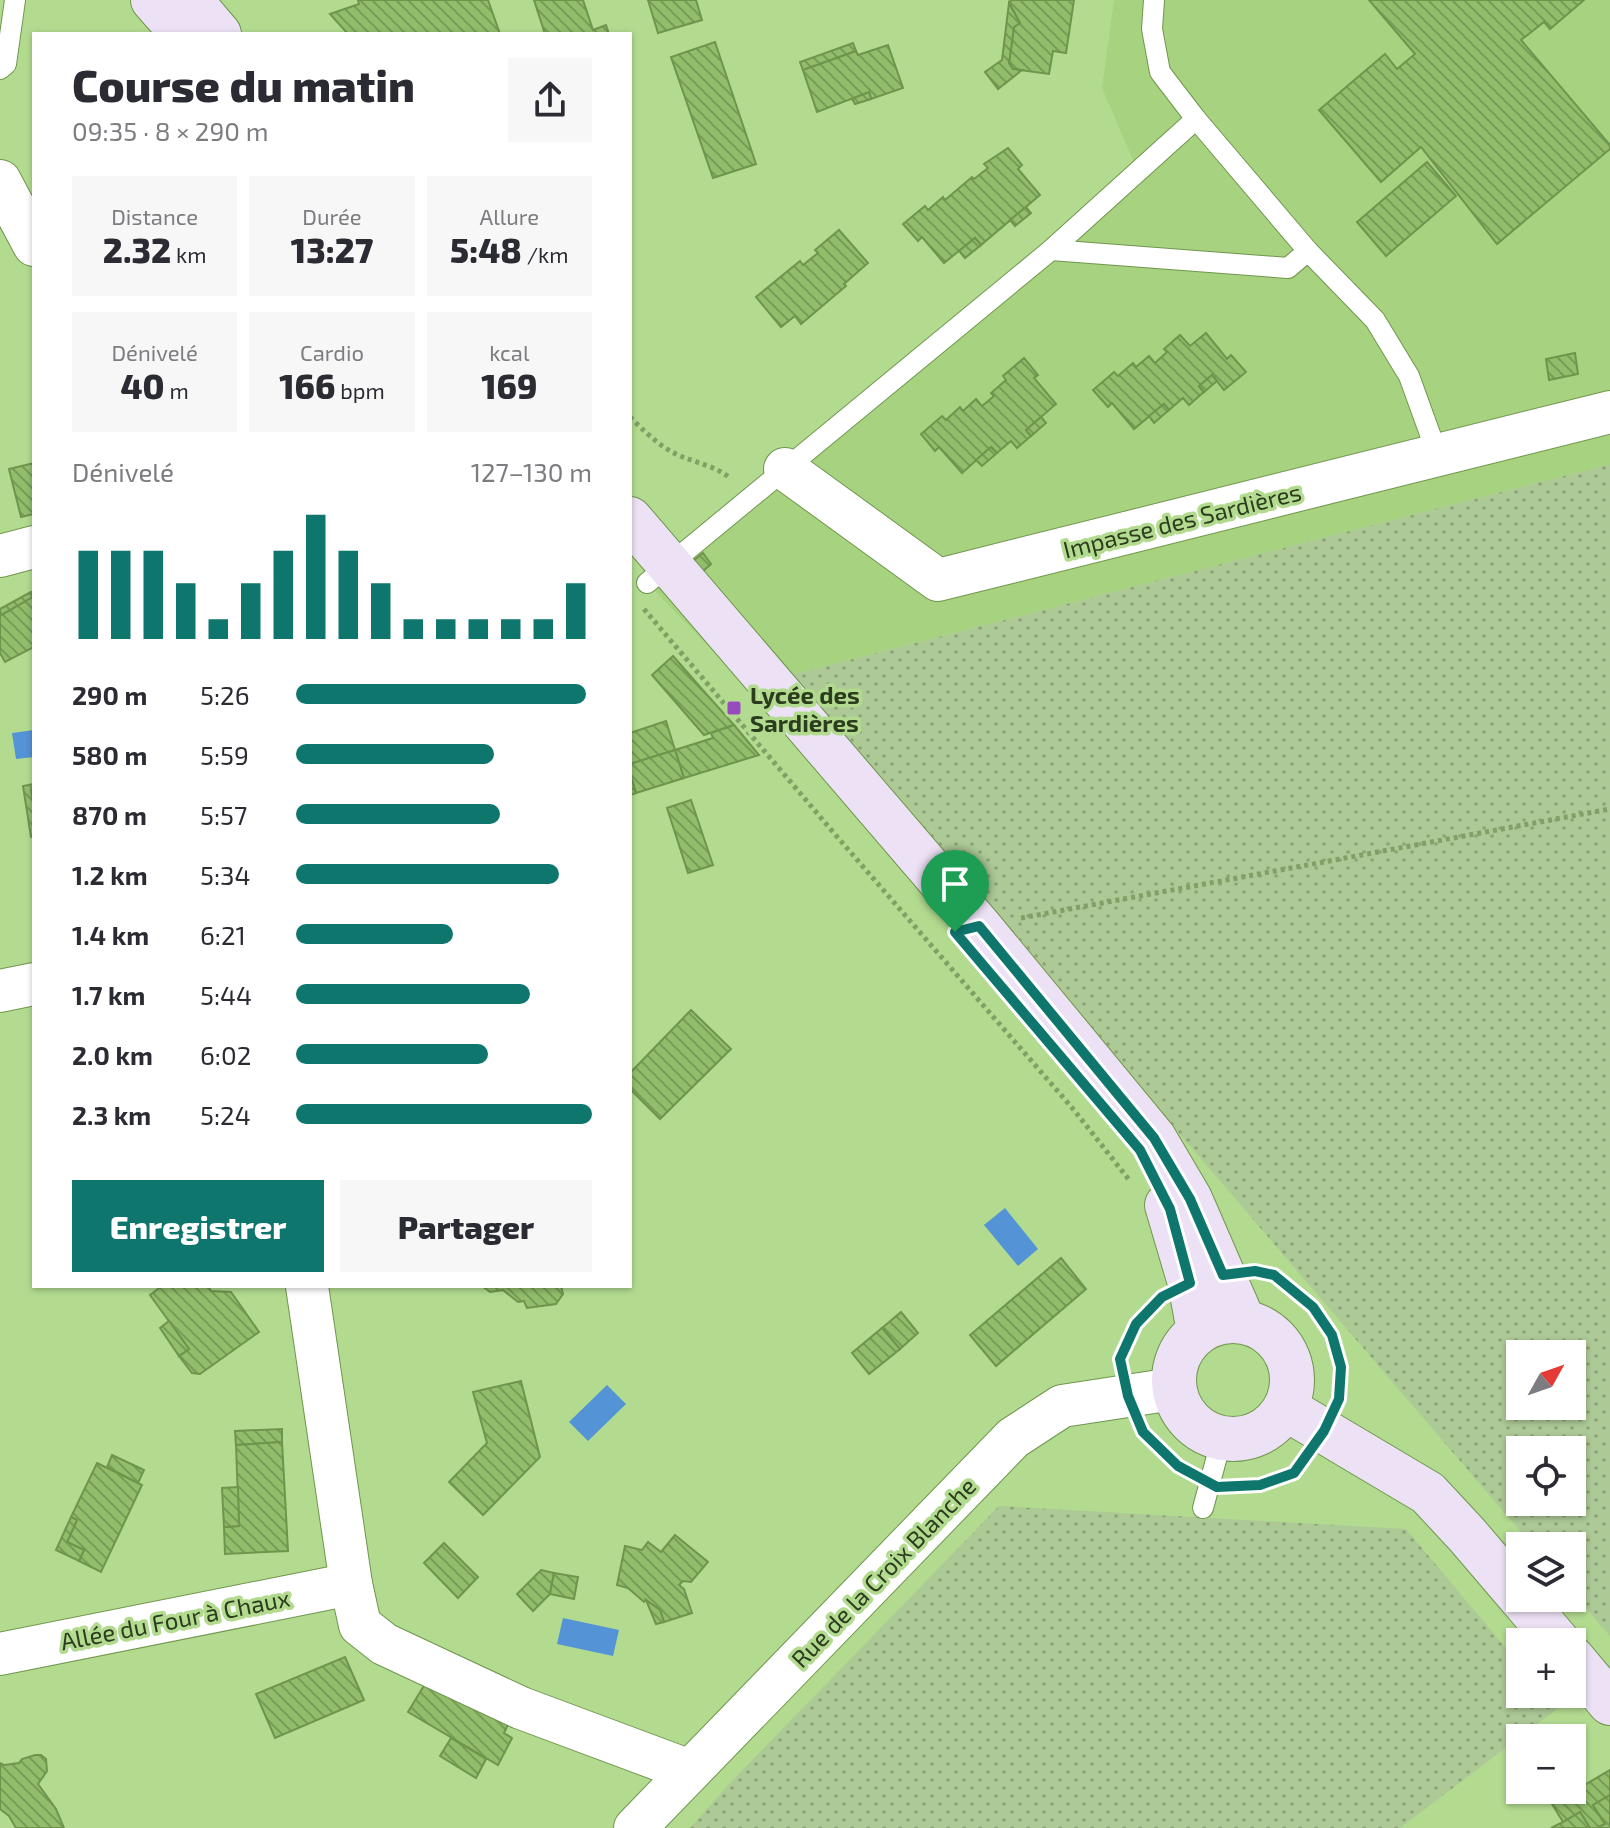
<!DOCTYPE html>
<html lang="fr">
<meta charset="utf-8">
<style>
body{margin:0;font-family:"Exo 2",sans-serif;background:#f7f7f7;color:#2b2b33;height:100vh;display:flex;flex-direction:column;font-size:30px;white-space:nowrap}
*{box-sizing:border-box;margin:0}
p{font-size:26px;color:#7c7c81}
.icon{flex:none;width:44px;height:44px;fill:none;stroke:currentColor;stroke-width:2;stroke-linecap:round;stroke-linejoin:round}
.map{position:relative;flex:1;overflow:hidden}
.side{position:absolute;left:32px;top:32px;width:600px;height:1256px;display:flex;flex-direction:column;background:#fff;border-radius:0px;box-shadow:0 2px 6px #0004}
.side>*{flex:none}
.needle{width:52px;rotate:50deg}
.fabs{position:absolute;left:1506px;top:1340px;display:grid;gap:16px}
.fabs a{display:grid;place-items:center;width:80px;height:80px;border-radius:0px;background:#fff;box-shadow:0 2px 6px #0004;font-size:40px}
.pin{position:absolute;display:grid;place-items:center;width:68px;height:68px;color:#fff;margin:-82px -34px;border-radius:50% 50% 50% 0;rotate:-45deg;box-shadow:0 0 8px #0007}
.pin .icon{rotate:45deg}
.round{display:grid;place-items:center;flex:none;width:84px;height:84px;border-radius:0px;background:#f7f7f7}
.summary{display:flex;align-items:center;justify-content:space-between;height:136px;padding:0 40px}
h1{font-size:44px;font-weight:800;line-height:60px}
.stats{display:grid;grid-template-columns:repeat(3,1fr);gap:12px;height:136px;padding:8px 40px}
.stats div{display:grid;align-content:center;border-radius:0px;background:#f7f7f7;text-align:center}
.stats b{font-size:34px;font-weight:800}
.stats small{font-size:22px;font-weight:400}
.stats p{font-size:22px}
.chart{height:224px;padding:16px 40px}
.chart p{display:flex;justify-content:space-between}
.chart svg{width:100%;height:144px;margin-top:8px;stroke:#0f766e;stroke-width:6}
.primary-button{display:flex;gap:16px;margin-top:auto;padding:16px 40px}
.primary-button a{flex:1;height:92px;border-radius:0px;background:#0f766e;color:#fff;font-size:32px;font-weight:800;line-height:92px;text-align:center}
.primary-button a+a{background:#f7f7f7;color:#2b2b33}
ul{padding:0 40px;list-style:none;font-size:26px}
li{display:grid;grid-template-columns:128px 96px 1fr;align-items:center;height:60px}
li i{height:20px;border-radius:10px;background:#0f766e}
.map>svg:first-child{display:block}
.built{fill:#a7d380}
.grass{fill:url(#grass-dots);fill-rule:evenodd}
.water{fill:#5393d6}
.building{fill:url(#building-back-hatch);stroke:#6f954d;stroke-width:2}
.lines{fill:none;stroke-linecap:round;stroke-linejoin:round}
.lane-casing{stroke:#70964d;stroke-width:22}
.street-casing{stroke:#70964d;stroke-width:44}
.secondary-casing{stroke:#70964d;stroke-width:46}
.path{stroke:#80a065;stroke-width:5;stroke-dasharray:4 4;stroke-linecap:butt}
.lane{stroke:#fff;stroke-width:20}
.street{stroke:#fff;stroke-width:42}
.secondary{stroke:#ede2f5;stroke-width:44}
.route-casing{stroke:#fff;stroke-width:16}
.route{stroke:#0f766e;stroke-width:10}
.poi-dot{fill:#964cbf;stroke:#b2db8f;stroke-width:3}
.labels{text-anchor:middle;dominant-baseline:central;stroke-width:7;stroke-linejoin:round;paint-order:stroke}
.street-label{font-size:24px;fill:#2c3c1e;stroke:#b2db8f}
.poi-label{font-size:24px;font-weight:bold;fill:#2c3c1e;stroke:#b2db8f;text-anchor:start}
</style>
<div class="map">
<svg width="1610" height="1828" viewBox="0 0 1610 1828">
<defs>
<pattern id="grass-dots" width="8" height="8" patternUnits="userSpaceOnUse" patternTransform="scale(2)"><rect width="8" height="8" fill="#adc996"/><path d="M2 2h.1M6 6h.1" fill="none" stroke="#8da47a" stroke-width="1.8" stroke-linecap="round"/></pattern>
<pattern id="building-back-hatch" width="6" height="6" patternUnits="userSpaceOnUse" patternTransform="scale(2)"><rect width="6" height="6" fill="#92be6b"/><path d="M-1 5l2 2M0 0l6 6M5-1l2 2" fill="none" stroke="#779c57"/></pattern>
</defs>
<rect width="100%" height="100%" fill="#b2db8f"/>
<polygon class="built" points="1114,0 1610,0 1610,464 747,686 647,583 1138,172 1102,88"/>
<g class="grass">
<path d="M1610 464V1636L1572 1592V1546H1533L787 676ZM1520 1354H1572V1406H1520ZM1520 1450H1572V1502H1520Z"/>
<polygon points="999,1506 1406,1529 1520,1665 1520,1694 1544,1694 1557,1709 1400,1828 690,1828 732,1781"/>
</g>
<g class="water">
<polygon points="34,730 34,757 16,759 12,733"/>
<polygon points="1005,1208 1038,1249 1018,1266 984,1225"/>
<polygon points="607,1385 626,1404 588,1441 569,1422"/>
<polygon points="563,1618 619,1630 613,1656 557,1644"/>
</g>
<g class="building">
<polygon points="358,0 488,0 500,34 348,34 330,14 359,4"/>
<polygon points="534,0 583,0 593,30 606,25 609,34 545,34"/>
<polygon points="648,0 696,0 702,20 658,33"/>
<polygon points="1011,0 1074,0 1066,53 1053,51 1049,74 1013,69 1009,63 1014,27 1020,23 1009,3"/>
<polygon points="1369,0 1584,0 1550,29 1544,22 1521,40 1610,145 1610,149 1497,244 1421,147 1381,182 1319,110 1385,54 1397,69 1415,54"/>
<polygon points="1009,3 1020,23 1014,27 1009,63 1013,69 1022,70 998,89 985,72 1002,60"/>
<polygon points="715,42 756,164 713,178 671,57"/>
<polygon points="853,43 856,51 803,70 800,62"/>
<polygon points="888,45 903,88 871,99 869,92 817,112 803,70 856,51 858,55"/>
<polygon points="869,92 871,99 855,104 852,99"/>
<polygon points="1008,148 1022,165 1018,169 1040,195 981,245 975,238 944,263 922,237 918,241 903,224 925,206 928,210 943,197 945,200 972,177 974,179 988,168 984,164"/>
<polygon points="1427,162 1456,196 1386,256 1357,222"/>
<polygon points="1026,207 1031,213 1015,226 1010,220"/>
<polygon points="839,230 868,263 844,284 846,286 801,324 795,316 781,327 756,297 800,261 803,265 818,253 815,250"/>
<polygon points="975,238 981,245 965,258 959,251"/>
<polygon points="1206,333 1227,359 1231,355 1246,372 1224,390 1212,375 1199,386 1204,392 1189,405 1183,398 1169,410 1164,404 1134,429 1112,403 1108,407 1093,390 1114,372 1118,376 1133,363 1136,367 1149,356 1155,363 1167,352 1164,349 1180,335 1190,346"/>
<polygon points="1575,353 1578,374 1549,380 1546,359"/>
<polygon points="1024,358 1038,375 1034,378 1056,404 1026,430 1031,436 1017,448 1011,441 997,453 991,447 962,473 939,447 935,451 921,434 942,416 946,420 960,407 963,411 976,399 982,406 994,396 991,393 1006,380 1003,376"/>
<polygon points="1212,375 1217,381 1204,392 1199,386"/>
<polygon points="1164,404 1169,410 1154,423 1149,416"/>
<polygon points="1041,417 1046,423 1031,436 1026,430"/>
<polygon points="991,447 997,453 982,466 976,460"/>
<polygon points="34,463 34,514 21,517 9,469"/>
<polygon points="703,553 711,564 702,572 693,561"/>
<polygon points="31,592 33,597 0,616 0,609"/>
<polygon points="33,597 34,647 5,662 0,653 0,616"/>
<polygon points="673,656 701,688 734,725 704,735 652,675"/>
<polygon points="666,721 675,750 630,764 630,733"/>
<polygon points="734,725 759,755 684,778 675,750 713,738 711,733"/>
<polygon points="675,750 684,778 636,793 630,774 630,764"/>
<polygon points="630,774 636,793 630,795"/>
<polygon points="34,784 34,789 31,790 34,809 34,836 31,837 23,786"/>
<polygon points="691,800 713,865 688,873 667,808"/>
<polygon points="691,1010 731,1049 660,1119 630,1089 630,1073"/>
<polygon points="1061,1258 1086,1289 996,1366 970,1335"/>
<polygon points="162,1286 208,1286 211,1291 231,1292 259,1332 200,1374 192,1373 179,1356 189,1349 150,1295"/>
<polygon points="482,1286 561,1286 563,1294 556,1304 527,1308 524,1301 518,1302 503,1290 490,1292"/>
<polygon points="901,1312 918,1333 900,1349 882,1328"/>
<polygon points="169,1321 189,1349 179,1356 160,1328"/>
<polygon points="882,1328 900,1349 869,1374 852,1353"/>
<polygon points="521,1381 540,1457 483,1515 449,1482 487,1443 473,1392"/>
<polygon points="282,1429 282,1442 236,1445 235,1431"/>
<polygon points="282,1442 288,1551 225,1554 224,1527 239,1526 236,1445"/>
<polygon points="112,1455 144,1470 138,1483 107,1467"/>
<polygon points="97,1463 142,1485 101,1572 79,1561 84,1550 67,1542 77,1520 71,1517"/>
<polygon points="238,1487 239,1526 224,1527 222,1488"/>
<polygon points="71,1517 77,1520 67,1542 84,1550 79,1561 56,1550"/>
<polygon points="675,1535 708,1562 691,1582 683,1581 679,1585 684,1589 692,1613 664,1622 660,1610 646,1600 644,1602 628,1588 617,1585 625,1546 642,1550 648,1542 661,1552"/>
<polygon points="444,1543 478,1577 458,1598 424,1563"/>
<polygon points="541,1570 554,1573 550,1594 533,1611 517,1594"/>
<polygon points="554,1573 578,1577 574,1599 550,1594"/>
<polygon points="646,1600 660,1610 664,1622 656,1624"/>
<polygon points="345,1657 364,1700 275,1738 256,1694"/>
<polygon points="428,1679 510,1720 504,1733 512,1738 498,1765 408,1712"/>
<polygon points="451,1738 486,1759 476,1778 440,1756"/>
<polygon points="35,1755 41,1755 46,1759 47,1771 38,1784 56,1809 64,1828 16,1828 9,1816 0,1809 0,1763 4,1765 19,1763 22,1759"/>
<polygon points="1610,1770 1610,1795 1593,1805 1605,1824 1597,1828 1590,1828 1580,1812 1563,1822 1552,1804"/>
<polygon points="1610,1795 1610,1828 1597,1828 1605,1824 1593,1805"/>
<polygon points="1580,1812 1590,1828 1551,1828 1563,1822"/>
</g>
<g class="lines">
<defs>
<g id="lane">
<polyline points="1154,0 1152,29 1160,72 1196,119 1308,251 1375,320 1409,376 1438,456"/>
<polyline points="0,69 6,64 15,0"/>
<polyline points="1051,250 1288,268 1308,251"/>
<polyline points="647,583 1051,250 1196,119"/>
<polyline points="1203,1508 1222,1438"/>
</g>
<g id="street">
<polyline points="0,181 34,245"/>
<polyline points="785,469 938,580 1610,412"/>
<polyline points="0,556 34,547"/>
<polyline points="0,991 34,984"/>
<polyline points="307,1286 351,1584 360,1625 384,1644 521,1708 690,1771"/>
<polyline points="0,1654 351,1584"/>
<polyline points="635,1828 1013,1438 1062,1406 1173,1389"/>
</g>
<g id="secondary">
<polyline points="153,0 183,34"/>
<polyline points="190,0 219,34"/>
<polyline points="630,519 979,926 1154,1138 1190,1199 1243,1321"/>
<polyline points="1167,1205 1190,1283 1199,1331"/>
<circle cx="1233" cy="1380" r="59"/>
<polyline points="1285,1408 1428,1493 1467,1535 1520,1597"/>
<polyline points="1521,1598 1558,1642"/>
<polyline points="1572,1658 1610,1703"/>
</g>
</defs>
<use href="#lane" class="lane-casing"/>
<use href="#street" class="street-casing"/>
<use href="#secondary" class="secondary-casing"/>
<g class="path">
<path d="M630 417C643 430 659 446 676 454 695 463 714 465 730 478"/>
<polyline points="644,609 833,832 1074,1110 1130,1181"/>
<polyline points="1021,918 1610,809"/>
<polygon points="1255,1271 1274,1275 1313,1307 1332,1335 1341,1367 1339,1399 1324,1431 1294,1473 1260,1485 1217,1487 1178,1466 1143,1432 1128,1396 1120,1359 1136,1324 1162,1297 1190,1283"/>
</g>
<use href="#lane" class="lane"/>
<use href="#street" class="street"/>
<use href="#secondary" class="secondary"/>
</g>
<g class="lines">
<defs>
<polygon id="route" points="979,926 1154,1138 1190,1199 1223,1275 1255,1271 1274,1275 1313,1307 1332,1335 1341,1367 1339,1399 1324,1431 1294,1473 1260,1485 1217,1487 1178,1466 1143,1432 1128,1396 1120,1359 1136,1324 1162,1297 1190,1283 1170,1209 1140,1150 955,932"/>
</defs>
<use href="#route" class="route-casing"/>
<use href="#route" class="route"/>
</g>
<rect class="poi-dot" x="726" y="700" width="16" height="16" rx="4"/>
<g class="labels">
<g class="street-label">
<text transform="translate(1182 520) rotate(-14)">Impasse des Sardières</text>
<text transform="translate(883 1572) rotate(-46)">Rue de la Croix Blanche</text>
<text transform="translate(175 1619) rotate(-11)">Allée du Four à Chaux</text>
</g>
<g class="poi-label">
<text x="750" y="694">Lycée des<tspan x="750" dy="28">Sardières</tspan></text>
</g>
</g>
</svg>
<div class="fabs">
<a><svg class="needle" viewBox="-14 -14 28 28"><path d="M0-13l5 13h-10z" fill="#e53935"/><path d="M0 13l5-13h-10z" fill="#7c7c81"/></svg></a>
<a><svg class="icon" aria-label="locate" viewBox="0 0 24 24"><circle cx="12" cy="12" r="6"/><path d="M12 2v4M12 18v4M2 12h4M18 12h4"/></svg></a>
<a><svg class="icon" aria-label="layers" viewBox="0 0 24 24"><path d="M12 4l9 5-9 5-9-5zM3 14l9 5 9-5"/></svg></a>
<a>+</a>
<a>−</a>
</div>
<div class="pin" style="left:955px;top:932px;background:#1e9e55"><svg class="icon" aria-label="arrive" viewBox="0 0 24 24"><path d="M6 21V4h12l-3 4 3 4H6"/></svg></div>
<section class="side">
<div class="summary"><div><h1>Course du matin</h1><p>09:35 · 8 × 290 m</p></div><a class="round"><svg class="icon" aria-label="share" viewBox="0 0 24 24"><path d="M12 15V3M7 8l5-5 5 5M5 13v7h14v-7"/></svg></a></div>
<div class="stats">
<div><p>Distance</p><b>2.32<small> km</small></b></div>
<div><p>Durée</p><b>13:27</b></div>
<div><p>Allure</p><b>5:48<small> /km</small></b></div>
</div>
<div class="stats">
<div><p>Dénivelé</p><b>40<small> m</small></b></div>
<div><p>Cardio</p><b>166<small> bpm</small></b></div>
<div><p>kcal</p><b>169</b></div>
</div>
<div class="chart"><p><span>Dénivelé</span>127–130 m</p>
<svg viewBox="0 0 160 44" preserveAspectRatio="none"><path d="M5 44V17M15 44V17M25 44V17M35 44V27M45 44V38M55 44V27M65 44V17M75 44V6M85 44V17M95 44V27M105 44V38M115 44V38M125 44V38M135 44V38M145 44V38M155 44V27"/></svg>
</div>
<ul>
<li><b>290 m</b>5:26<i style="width:98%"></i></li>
<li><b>580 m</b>5:59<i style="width:67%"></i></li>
<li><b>870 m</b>5:57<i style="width:69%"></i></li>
<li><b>1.2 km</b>5:34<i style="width:89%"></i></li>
<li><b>1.4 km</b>6:21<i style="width:53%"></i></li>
<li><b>1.7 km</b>5:44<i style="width:79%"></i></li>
<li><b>2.0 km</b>6:02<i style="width:65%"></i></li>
<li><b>2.3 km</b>5:24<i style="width:100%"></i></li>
</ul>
<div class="primary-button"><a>Enregistrer</a><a>Partager</a></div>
</section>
</div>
